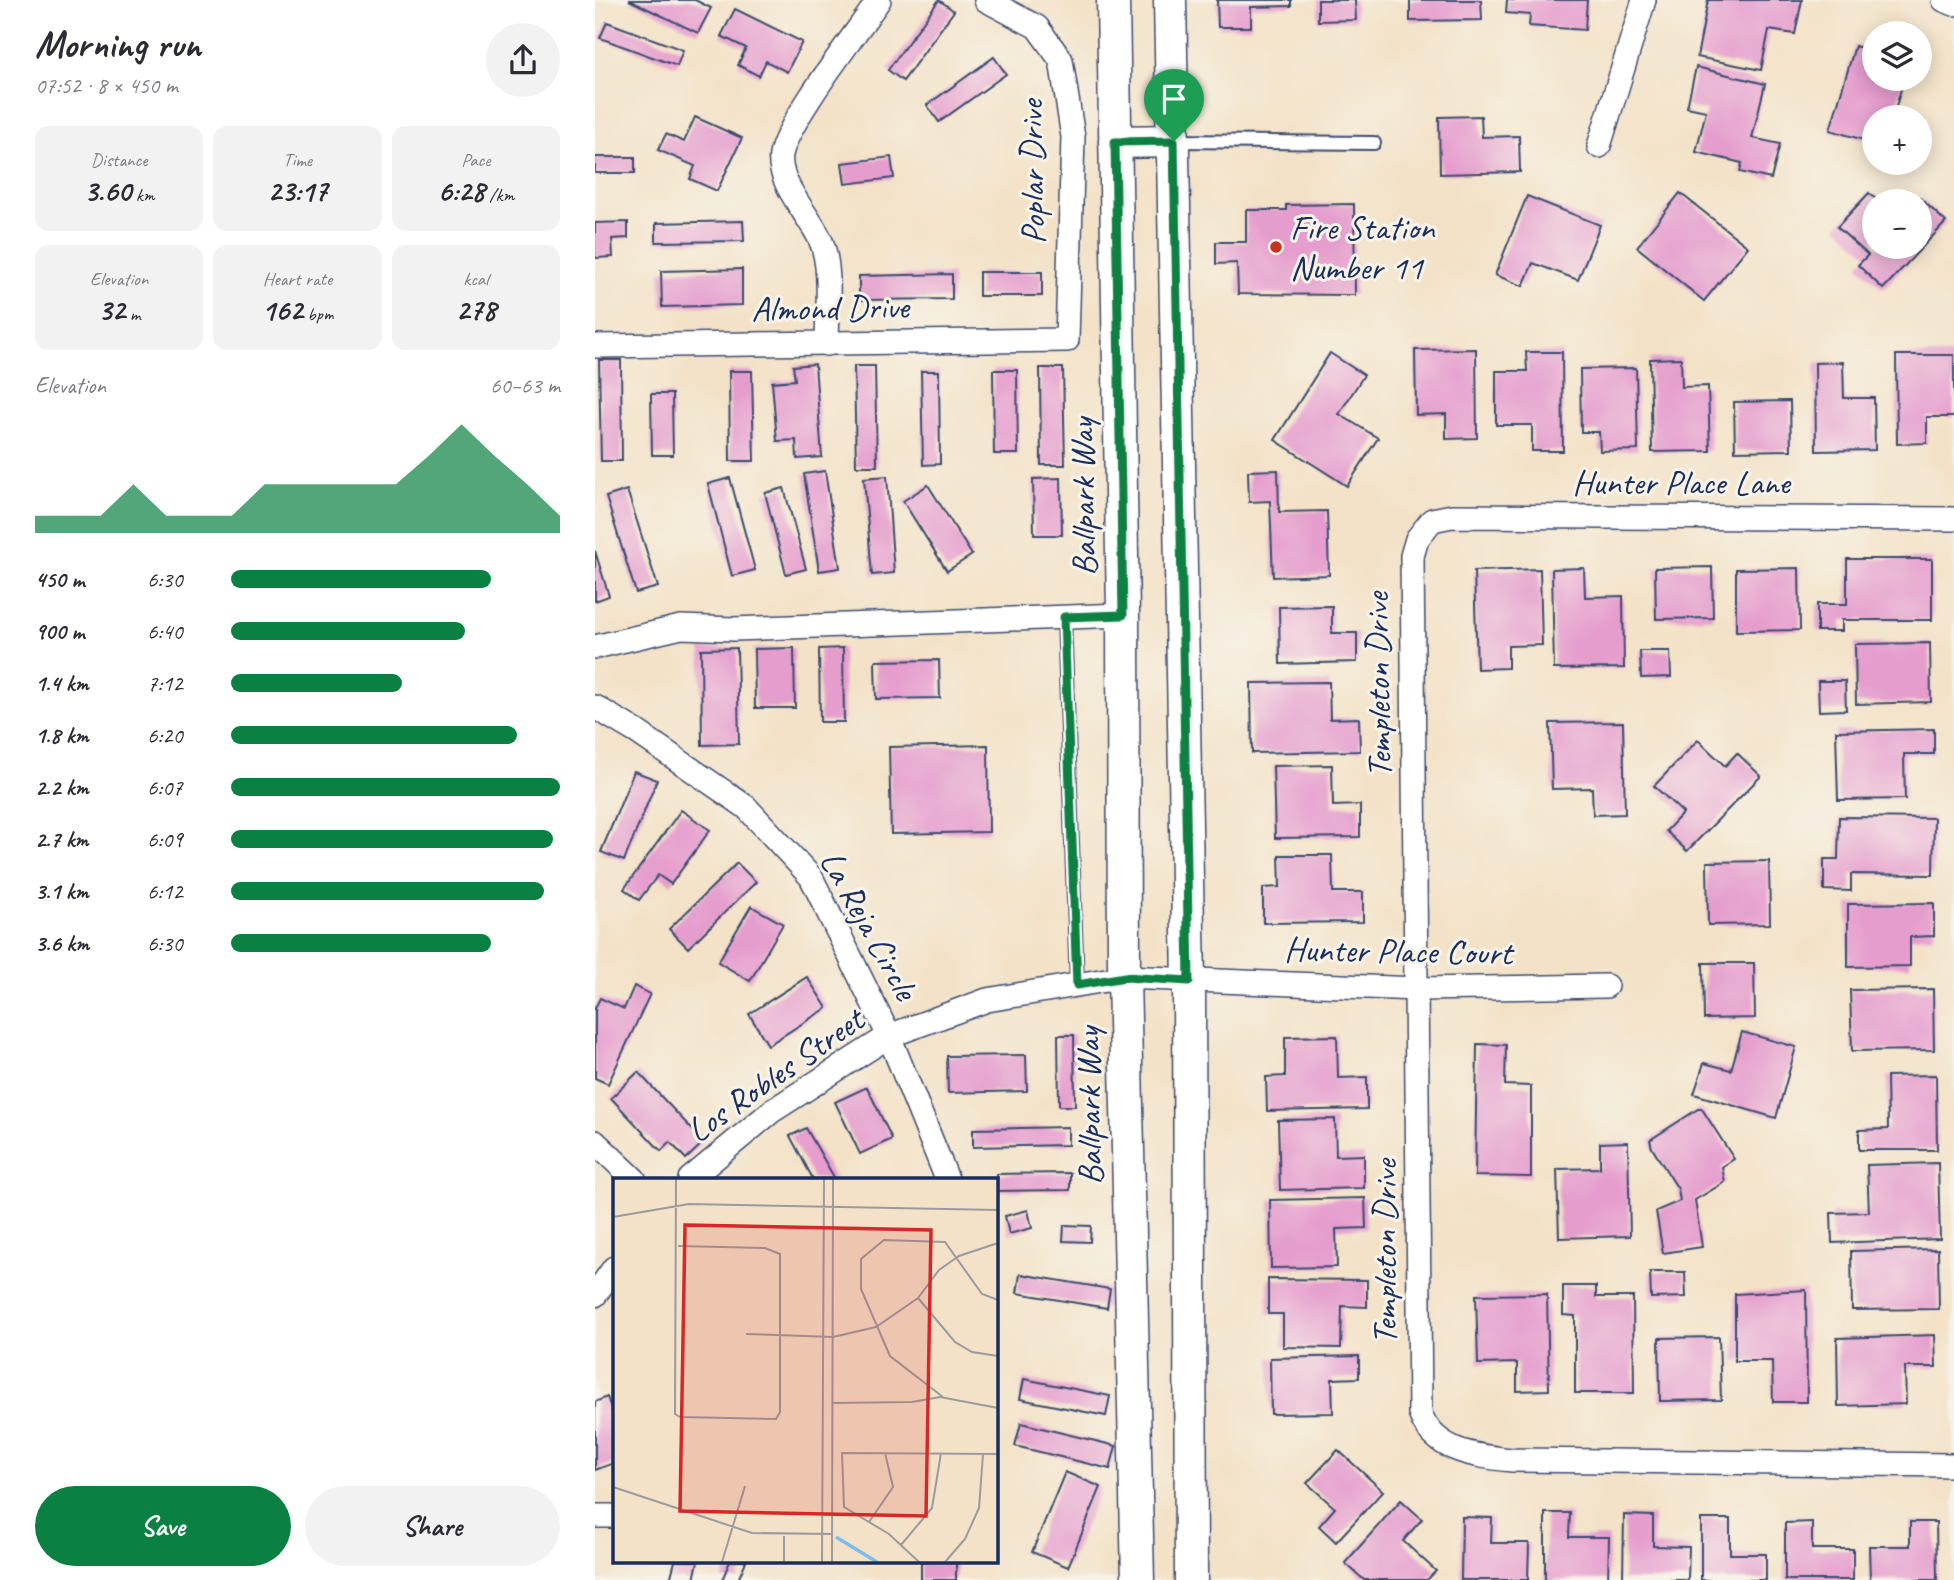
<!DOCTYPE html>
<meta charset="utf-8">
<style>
body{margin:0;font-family:Caveat,sans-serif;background:#f2f2f3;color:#2b2b33;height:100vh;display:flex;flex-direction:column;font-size:26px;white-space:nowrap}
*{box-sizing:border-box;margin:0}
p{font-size:23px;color:#7c7c81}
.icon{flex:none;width:38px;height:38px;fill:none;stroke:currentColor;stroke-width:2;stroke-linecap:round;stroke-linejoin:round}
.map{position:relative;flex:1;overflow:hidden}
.drawer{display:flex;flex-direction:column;background:#fff;width:595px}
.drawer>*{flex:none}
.controls{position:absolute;left:1267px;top:21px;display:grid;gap:14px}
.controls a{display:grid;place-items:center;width:70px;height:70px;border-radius:50%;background:#fff;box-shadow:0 4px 18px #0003;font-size:35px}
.pin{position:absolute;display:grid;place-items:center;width:60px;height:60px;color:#fff;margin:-72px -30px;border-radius:50% 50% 50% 0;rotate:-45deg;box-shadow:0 0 7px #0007}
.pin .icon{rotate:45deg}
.round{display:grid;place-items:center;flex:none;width:74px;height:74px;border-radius:37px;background:#f2f2f3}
.headline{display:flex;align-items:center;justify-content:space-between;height:119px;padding:0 35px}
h1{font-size:38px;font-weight:800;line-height:52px}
.figures{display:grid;grid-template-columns:repeat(3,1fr);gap:10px;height:119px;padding:7px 35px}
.figures div{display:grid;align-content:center;border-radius:14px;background:#f2f2f3;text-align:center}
.figures b{font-size:30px;font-weight:800}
.figures small{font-size:19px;font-weight:400}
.figures p{font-size:19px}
.chart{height:196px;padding:14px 35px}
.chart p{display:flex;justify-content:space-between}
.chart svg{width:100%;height:126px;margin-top:7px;fill:#0b8043;opacity:.7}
.primary-button{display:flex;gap:14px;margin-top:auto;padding:14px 35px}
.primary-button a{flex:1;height:80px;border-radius:42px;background:#0b8043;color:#fff;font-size:28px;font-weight:800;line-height:80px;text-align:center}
.primary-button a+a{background:#f2f2f3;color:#2b2b33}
ul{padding:0 35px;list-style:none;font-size:23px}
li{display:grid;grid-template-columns:112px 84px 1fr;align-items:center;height:52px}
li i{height:18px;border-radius:9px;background:#0b8043}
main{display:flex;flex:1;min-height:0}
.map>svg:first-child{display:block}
.building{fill:#e59dce}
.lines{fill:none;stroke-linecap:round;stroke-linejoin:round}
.lane-casing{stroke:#3b4a6e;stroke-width:16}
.street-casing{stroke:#3b4a6e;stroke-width:26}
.secondary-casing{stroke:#3b4a6e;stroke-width:35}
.lane{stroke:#fff;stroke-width:12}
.street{stroke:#fff;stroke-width:23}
.secondary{stroke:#fff;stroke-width:32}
.route-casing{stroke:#fff;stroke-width:14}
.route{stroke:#0b8043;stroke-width:9}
.poi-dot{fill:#c8321e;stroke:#f7f3e8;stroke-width:2.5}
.labels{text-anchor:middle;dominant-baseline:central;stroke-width:6;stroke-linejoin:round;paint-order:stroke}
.street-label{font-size:35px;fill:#1b2f5e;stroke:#f7f3e8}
.poi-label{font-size:35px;fill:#1b2f5e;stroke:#f7f3e8;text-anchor:start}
.inset-river{fill:none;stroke:#7cbcf0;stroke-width:3.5}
.inset-road{fill:none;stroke:#9d9a9e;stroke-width:2}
.view{fill:#d62828;fill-opacity:0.15;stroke:#d62828;stroke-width:3.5}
.inset-edge{fill:none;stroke:#1b2f5e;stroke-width:3.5}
</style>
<main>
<section class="drawer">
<div class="headline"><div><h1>Morning run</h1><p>07:52 · 8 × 450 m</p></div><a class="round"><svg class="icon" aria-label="share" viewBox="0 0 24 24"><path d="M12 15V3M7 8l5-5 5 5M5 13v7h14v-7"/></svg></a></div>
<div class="figures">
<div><p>Distance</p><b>3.60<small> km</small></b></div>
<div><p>Time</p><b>23:17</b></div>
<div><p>Pace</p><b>6:28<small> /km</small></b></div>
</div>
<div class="figures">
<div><p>Elevation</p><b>32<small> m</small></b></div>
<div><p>Heart rate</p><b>162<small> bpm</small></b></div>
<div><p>kcal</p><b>278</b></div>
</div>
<div class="chart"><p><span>Elevation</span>60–63 m</p>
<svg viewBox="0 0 160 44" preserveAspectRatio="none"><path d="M0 44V38L10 38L20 38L30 27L40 38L50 38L60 38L70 27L80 27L90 27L100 27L110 27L120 17L130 6L140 17L150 27L160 38V44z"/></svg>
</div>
<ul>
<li><b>450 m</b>6:30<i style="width:79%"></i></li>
<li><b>900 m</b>6:40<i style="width:71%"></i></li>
<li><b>1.4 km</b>7:12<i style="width:52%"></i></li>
<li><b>1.8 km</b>6:20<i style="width:87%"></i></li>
<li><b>2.2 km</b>6:07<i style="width:100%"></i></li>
<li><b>2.7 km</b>6:09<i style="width:98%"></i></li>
<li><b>3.1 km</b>6:12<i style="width:95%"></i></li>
<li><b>3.6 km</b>6:30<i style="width:79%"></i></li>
</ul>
<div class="primary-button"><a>Save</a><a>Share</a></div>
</section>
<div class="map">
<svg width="1359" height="1580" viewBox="0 0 1359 1580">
<rect width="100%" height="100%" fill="#f7f3e8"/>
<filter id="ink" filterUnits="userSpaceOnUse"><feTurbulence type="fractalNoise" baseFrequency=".0143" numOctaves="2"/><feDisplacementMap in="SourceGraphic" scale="14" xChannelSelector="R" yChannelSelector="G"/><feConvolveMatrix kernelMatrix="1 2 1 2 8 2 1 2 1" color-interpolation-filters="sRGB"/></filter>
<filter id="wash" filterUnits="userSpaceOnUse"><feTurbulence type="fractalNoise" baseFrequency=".00686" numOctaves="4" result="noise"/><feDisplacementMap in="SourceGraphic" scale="28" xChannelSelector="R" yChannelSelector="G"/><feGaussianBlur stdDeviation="1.57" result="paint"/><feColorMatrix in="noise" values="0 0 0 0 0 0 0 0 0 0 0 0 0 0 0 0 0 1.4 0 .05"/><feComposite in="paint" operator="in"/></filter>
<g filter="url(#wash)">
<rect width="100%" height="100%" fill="#f3e2c8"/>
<g id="blocks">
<g class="building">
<polygon points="34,0 100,0 116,8 103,33"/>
<polygon points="344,0 359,11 308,81 293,70"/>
<polygon points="622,0 696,0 696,6 656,7 656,27 623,27"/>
<polygon points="723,0 760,0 761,20 723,21"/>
<polygon points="815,0 886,0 887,20 815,21"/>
<polygon points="912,0 992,0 990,30 934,26 935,15 911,13"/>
<polygon points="1113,0 1207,0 1200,34 1174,30 1166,70 1102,57"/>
<polygon points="140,9 207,42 192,72 171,61 164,76 143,65 151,48 126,36"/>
<polygon points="12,22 88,50 82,66 5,38"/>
<polygon points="1260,46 1279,52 1279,79 1309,79 1298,117 1279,117 1279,143 1235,130"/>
<polygon points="399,57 411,74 344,122 332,105"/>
<polygon points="1101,67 1170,84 1157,138 1185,144 1176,179 1145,172 1147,163 1101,152 1111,111 1092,107"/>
<polygon points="886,116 887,137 924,136 925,172 845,174 844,117"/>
<polygon points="100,117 147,138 122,191 95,179 100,166 63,150 71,134 89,142"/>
<rect x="0" y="157" width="40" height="16"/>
<polygon points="296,157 299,178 250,184 247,163"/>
<polygon points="1085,193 1153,247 1109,301 1042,247"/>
<polygon points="1274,193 1283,201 1279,201 1279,247 1325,247 1326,199 1351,222 1288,289 1263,265 1273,255 1242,227"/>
<polygon points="932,196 1005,225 983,280 938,263 928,286 900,275"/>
<polygon points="759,204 760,295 643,294 642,263 621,264 621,242 651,242 651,210 691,210 691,205"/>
<polygon points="148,221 149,241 61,242 61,223"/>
<polygon points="33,222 33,238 17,239 18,257 0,258 0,223"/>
<polygon points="147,269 147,305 67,307 66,271"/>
<rect x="384" y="272" width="63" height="24"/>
<polygon points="357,274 357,299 264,300 264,276"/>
<polygon points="881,349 882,438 851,439 851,414 821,415 820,350"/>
<polygon points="931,352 967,352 968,451 937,451 937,425 901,425 901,371 932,371"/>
<polygon points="735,353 769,375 744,414 783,438 752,486 680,440"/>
<polygon points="1301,355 1359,355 1359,417 1332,417 1332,443 1302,444"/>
<polygon points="1086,358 1087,387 1113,386 1115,451 1057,452 1055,359"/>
<polygon points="4,360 26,360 27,461 6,461"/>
<polygon points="1248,362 1249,398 1279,398 1280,450 1221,451 1220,363"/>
<polygon points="220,364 227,457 202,459 201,440 182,441 177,382 200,380 198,366"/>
<polygon points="259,366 280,366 282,466 261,466"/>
<polygon points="445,368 468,368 470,465 446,465"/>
<polygon points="1041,368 1043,450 1005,451 1004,432 986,432 985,369"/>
<polygon points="398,370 422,370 423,454 399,454"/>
<polygon points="134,371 157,371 159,461 135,461"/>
<polygon points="326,371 344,371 345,464 328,465"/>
<polygon points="56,394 77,394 78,455 57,455"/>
<polygon points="1195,401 1196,450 1140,451 1139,402"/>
<polygon points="683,470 684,512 732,511 734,575 678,577 675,501 654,502 653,471"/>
<polygon points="230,471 245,568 224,571 209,474"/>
<polygon points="292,476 299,573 277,575 269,478"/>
<polygon points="135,478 160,570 137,576 113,484"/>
<polygon points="466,478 467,535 439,535 438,479"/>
<polygon points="333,485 377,555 352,571 308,501"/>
<polygon points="189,488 211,569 191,574 170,493"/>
<polygon points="32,490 63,587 41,593 11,497"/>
<polygon points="0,551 14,596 0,601"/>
<polygon points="1252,559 1337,559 1337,620 1247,620 1247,631 1222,631 1222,604 1252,604"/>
<polygon points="1117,567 1118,618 1061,619 1060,568"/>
<polygon points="989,568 990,597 1028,596 1029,668 959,669 957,569"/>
<polygon points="1204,568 1205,630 1141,631 1141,569"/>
<polygon points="945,569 947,645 913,646 913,668 882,669 879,571"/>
<polygon points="737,606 737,633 762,633 762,662 685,664 684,607"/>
<polygon points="1335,643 1336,702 1261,704 1260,644"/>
<polygon points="142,648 144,744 107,745 106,649"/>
<polygon points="199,648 200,708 160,708 159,649"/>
<polygon points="248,648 249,722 225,722 224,649"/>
<polygon points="1045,651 1075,651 1076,677 1046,678"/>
<polygon points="344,660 345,698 281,699 280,661"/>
<polygon points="1223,681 1250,681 1251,710 1224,711"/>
<polygon points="734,682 735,719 764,718 765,751 657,753 656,683"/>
<polygon points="1028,722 1030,814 998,815 997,788 957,789 955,723"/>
<polygon points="1339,729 1339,754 1309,754 1310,799 1243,800 1241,731"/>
<polygon points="1103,740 1130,766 1142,753 1166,776 1092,851 1071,831 1088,813 1059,786"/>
<polygon points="393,745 394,832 296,834 294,747"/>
<polygon points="737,765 738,806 765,805 765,837 680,838 678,766"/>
<polygon points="39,771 62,780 29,861 6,852"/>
<polygon points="86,810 115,830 76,884 63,875 44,900 29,889"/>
<polygon points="1244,817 1339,818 1338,875 1256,874 1256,891 1229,890 1229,859 1243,859"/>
<polygon points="684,855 737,855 738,892 768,892 768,922 668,923 668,888 685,887"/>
<polygon points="1174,861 1175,924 1113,925 1112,862"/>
<polygon points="142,863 161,882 93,948 74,929"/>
<polygon points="1339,903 1339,936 1315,937 1315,966 1253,967 1253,904"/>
<polygon points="156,906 188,924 155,981 123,962"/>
<polygon points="1108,963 1159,963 1160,1018 1109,1019"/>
<polygon points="212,977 232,1008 173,1045 154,1014"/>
<polygon points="39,986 55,994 13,1084 0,1078 0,1008 5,998 29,1009"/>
<polygon points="1338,989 1339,1050 1257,1051 1255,990"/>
<polygon points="1147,1032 1201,1047 1181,1118 1099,1094 1109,1063 1136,1070"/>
<polygon points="463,1035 479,1035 480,1106 464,1106"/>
<polygon points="742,1036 743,1078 772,1077 772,1109 672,1111 671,1077 690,1076 690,1037"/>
<polygon points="882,1044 911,1045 910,1085 936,1086 936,1177 880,1176"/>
<polygon points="431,1055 432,1091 353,1093 352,1056"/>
<polygon points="43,1072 109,1142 91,1159 75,1142 66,1151 16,1098"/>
<polygon points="1341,1075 1342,1150 1264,1150 1264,1130 1293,1129 1292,1076"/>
<polygon points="272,1087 297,1139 265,1154 240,1102"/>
<polygon points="1103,1109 1107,1109 1139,1159 1127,1167 1130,1182 1100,1200 1107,1247 1068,1253 1061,1211 1085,1201 1083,1189 1057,1148 1055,1140"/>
<polygon points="740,1119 741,1156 769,1155 769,1188 685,1190 683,1120"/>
<polygon points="473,1127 473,1145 378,1147 378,1129"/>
<polygon points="211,1128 240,1179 218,1179 195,1136"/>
<polygon points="1033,1142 1035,1236 964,1238 962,1169 1005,1168 1005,1143"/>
<polygon points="1343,1163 1345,1239 1237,1243 1236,1213 1274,1212 1272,1165"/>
<polygon points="475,1173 475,1190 402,1191 402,1174"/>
<polygon points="770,1198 771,1228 741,1229 742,1267 676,1268 675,1200"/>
<polygon points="433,1210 437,1228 414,1234 410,1216"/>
<polygon points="469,1225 496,1226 495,1242 468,1241"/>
<polygon points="1343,1249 1344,1309 1257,1310 1256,1251"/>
<polygon points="1055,1272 1090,1272 1091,1297 1056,1298"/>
<polygon points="425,1274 515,1289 512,1308 422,1293"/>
<polygon points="673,1279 772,1280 772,1307 747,1306 746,1348 688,1347 688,1314 673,1314"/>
<polygon points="968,1286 1001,1286 1001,1297 1038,1297 1039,1393 980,1393 980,1316 968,1315"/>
<polygon points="1211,1290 1212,1402 1178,1402 1177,1361 1140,1361 1140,1294"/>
<polygon points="952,1294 954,1390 922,1391 922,1363 883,1364 881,1295"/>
<polygon points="1340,1335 1341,1367 1310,1367 1311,1404 1243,1406 1242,1338"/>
<polygon points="1124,1337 1126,1400 1065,1401 1064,1338"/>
<polygon points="764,1356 764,1378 737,1379 738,1413 676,1414 675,1358"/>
<polygon points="429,1379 515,1396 511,1416 425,1399"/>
<polygon points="12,1397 19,1417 19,1463 0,1470 0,1402"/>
<polygon points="426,1423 521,1446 515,1469 420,1446"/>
<polygon points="743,1450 788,1491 741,1542 724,1526 740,1508 712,1483"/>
<polygon points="470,1472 506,1487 473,1567 437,1552"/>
<polygon points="806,1500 827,1519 808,1541 841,1571 832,1580 769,1580 750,1563"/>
<polygon points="950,1513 975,1513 974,1537 1014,1537 1013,1580 950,1580"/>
<polygon points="1029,1515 1058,1516 1058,1546 1094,1547 1093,1580 1028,1580"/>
<polygon points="867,1517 897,1518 896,1543 934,1543 933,1580 866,1580"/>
<polygon points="1106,1519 1135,1519 1135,1554 1171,1554 1171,1580 1106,1580"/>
<polygon points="1217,1522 1217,1549 1258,1549 1258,1580 1190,1580 1190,1523"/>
<polygon points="1315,1522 1341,1522 1342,1580 1275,1580 1274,1546 1315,1546"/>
<polygon points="80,1561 103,1561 99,1580 75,1580"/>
<polygon points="135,1561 151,1561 143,1580 127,1580"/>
<polygon points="361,1561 361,1580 326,1580 326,1562"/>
</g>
</g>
</g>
<g filter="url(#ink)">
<use href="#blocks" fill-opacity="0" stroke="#3b4a6e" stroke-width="2"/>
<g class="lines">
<defs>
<g id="lane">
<polyline points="579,141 779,143"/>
<polyline points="469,617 482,985"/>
</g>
<g id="street">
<polyline points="1349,0 1359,4"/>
<polyline points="1004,146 1049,0"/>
<path d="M232 344C232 314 238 263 224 237 213 214 182 182 186 155 191 123 263 31 284 0"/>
<polyline points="0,346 472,340 478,137 466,60 442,27 391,0"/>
<path d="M1359 519 857 516 837 520 822 539 817 556 825 1413C839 1452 880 1456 917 1460L1359 1465"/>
<polyline points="0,647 86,627 139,629 528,615"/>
<polyline points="0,707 42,732 151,807 216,877 294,1036 352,1179"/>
<polyline points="0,1142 39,1179"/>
<polyline points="95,1179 177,1111 294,1036 392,1000 529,977 822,989 1011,986"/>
<polyline points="0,1295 19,1268"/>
<polyline points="0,1516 19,1516"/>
</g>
<g id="secondary">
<polyline points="518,0 528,615 529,977 543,1580"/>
<polyline points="575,0 594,981 596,1580"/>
<polyline points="520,142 579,141"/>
</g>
</defs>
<use href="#lane" class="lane-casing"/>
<use href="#street" class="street-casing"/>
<use href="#secondary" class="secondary-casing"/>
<use href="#lane" class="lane"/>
<use href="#street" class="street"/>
<use href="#secondary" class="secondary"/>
</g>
</g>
<g class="lines" filter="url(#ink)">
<defs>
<polygon id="route" points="579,141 594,981 530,977 482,985 469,617 528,615 520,142"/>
</defs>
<use href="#route" class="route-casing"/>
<use href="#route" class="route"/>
</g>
<circle class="poi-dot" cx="681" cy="247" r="7"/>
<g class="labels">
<g class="street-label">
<text transform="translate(437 172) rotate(-91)">Poplar Drive</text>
<text transform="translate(235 308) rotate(-1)">Almond Drive</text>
<text x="1086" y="482">Hunter Place Lane</text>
<text transform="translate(488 497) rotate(-91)">Ballpark Way</text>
<text transform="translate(783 685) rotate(-91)">Templeton Drive</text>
<text transform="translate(274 925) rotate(61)">La Reja Circle</text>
<text transform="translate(803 951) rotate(1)">Hunter Place Court</text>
<text transform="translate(180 1075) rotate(-35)">Los Robles Street</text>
<text transform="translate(494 1106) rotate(-91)">Ballpark Way</text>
<text transform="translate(789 1252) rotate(-90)">Templeton Drive</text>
</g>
<g class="poi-label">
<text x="695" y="227">Fire Station<tspan x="695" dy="40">Number 11</tspan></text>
</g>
</g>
<g transform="translate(18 1178)">
<rect width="385" height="385" fill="#f3e2c8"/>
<path class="inset-river" d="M223 359 264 384"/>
<path class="inset-road" d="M63 1 62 236 67 239 163 241 167 234V76L152 70 65 68M0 39 76 26 385 32M305 120 342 164 359 174 385 178M133 156 220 159 263 149 305 120 326 92 346 78 385 65M330 219 277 178 248 111V81L271 62 332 64 369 116 385 122M219 225 299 224 327 219 385 230M0 309 139 355 219 356M256 344 280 309 272 275M171 358V384M288 367 319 330 328 275M109 384 132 308M209 384 211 1M219 384 220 1M306 384 276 356 231 329 229 275 385 276M332 384 352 361 366 330 370 276"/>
<path class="view" d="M72 47 318 52 313 338 67 333Z"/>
<rect width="385" height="385" class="inset-edge"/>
</g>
</svg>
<div class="controls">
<a><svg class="icon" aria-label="layers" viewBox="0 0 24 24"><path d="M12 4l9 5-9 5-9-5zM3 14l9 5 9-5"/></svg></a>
<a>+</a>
<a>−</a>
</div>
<div class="pin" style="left:579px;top:141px;background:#1e9e55"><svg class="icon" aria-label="arrive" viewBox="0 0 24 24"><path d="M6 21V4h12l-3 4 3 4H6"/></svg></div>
</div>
</main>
